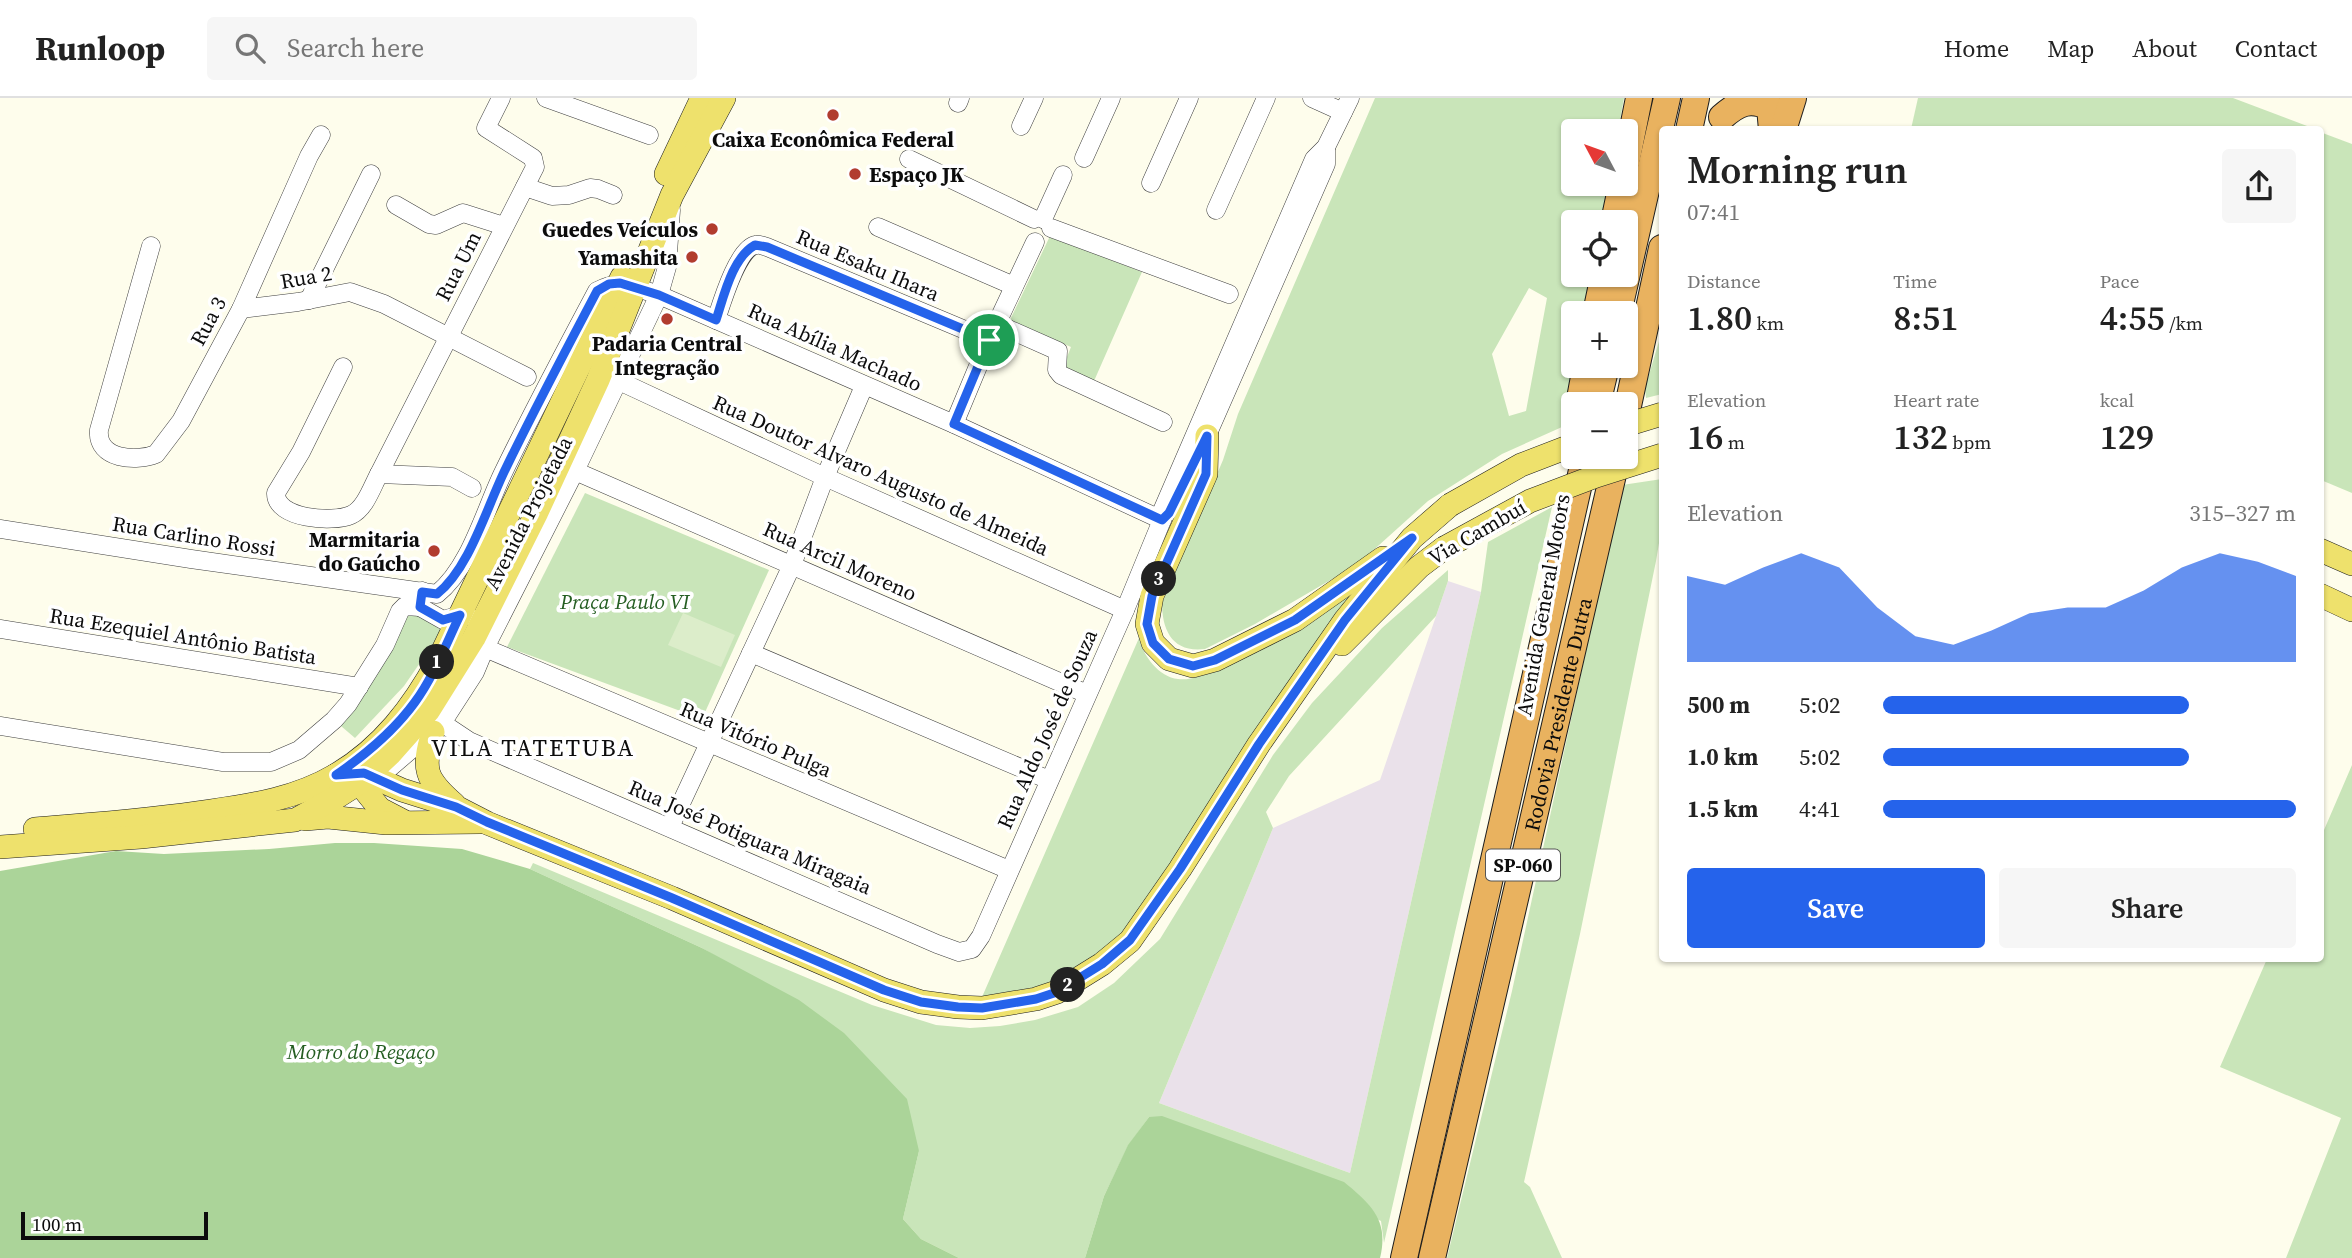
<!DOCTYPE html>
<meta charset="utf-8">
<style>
body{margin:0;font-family:"Source Serif 4",serif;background:#f6f6f6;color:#222;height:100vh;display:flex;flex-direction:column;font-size:26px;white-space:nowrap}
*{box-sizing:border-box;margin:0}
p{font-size:23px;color:#767676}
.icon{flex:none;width:38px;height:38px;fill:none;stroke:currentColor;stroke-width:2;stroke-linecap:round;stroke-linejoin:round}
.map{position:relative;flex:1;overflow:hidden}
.panel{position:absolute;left:1659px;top:28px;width:665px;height:836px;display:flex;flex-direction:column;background:#fff;border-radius:7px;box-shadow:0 2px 5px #0004}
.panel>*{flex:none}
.needle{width:46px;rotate:311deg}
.fabs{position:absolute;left:1561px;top:21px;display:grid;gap:14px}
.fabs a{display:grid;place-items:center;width:77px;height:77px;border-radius:7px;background:#fff;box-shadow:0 2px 5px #0004;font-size:35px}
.scale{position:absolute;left:21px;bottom:18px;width:187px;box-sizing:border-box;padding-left:7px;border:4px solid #0c0c0c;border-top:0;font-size:19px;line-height:24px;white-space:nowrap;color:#0c0c0c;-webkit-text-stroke:5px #fff;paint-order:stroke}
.pin{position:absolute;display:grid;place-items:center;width:60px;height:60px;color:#fff;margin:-30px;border:4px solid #fff;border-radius:50%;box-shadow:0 2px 7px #0007}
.km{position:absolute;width:35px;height:35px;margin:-18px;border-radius:50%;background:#222;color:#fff;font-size:19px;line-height:35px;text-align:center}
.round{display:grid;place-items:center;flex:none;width:74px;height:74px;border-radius:7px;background:#f6f6f6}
.summary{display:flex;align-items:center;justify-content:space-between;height:119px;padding:0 28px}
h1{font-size:38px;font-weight:600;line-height:52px}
.metrics{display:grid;grid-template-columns:repeat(3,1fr);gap:10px;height:119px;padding:7px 28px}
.metrics div{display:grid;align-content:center}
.metrics b{font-size:35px;font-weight:600}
.metrics small{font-size:19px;font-weight:400}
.metrics p{font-size:19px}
.chart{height:196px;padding:14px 28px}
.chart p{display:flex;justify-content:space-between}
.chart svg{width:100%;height:126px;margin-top:7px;fill:#2563eb;opacity:.7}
.button{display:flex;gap:14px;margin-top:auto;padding:14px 28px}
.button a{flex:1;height:80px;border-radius:7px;background:#2563eb;color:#fff;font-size:28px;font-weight:600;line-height:80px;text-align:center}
.button a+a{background:#f6f6f6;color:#222}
ul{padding:0 28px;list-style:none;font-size:23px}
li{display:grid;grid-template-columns:112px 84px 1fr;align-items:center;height:52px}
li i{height:18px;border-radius:9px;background:#2563eb}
header{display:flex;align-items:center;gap:42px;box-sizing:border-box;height:98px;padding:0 35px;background:#fff;border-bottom:2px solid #e0e0e0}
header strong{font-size:33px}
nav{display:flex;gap:38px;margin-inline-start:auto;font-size:24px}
.search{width:490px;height:63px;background:#f6f6f6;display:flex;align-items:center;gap:18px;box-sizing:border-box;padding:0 24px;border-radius:7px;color:#767676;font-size:26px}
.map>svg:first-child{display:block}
.industrial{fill:#eae1ea}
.green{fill:#c9e5b9;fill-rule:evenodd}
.forest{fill:#abd499}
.pitch{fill:#dcedca}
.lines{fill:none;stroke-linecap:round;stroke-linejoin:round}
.minor-casing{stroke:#3f3f3f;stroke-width:19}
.major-casing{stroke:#1d1d1d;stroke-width:24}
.highway-casing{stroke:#1d1d1d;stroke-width:28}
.minor{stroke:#fff;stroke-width:18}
.major{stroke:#eee16c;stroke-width:23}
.highway{stroke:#e9b25f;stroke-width:26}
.major-bridge-casing{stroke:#1d1d1d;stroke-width:24;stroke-linecap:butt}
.major-bridge{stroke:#eee16c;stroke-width:23}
.route-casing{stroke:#fff;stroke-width:14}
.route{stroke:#2563eb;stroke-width:9}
.poi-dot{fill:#b13c2f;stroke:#fff;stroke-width:2.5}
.labels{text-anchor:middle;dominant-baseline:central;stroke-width:7;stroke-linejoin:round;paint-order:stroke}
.shield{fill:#fff;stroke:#555;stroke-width:2}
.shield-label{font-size:19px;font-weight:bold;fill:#0c0c0c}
.poi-label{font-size:21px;font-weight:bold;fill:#0c0c0c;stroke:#fff;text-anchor:end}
.street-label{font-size:21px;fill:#0c0c0c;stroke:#fff}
.park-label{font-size:21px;font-style:italic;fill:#255e22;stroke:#fff}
.quarter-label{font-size:24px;letter-spacing:2px;fill:#0c0c0c;stroke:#fff}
</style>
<header>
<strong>Runloop</strong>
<div class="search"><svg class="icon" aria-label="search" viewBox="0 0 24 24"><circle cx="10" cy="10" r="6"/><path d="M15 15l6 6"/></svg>Search here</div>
<nav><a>Home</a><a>Map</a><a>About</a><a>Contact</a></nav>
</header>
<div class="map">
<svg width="2352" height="1160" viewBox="0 0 2352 1160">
<rect width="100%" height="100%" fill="#fefdec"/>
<polygon class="industrial" points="1448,483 1481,494 1350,1075 1159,1005 1273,730 1380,682"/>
<g class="green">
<path d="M1375 0H1624L1618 33H1573V86H1608L1601 124H1573V177H1591L1584 215H1573L1574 268 1562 329 1502 356 1428 403 1358 466 1255 526 1205 551C1173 555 1162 533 1162 505L1223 362 1238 316ZM1529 190 1547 200 1526 313 1509 318 1492 256Z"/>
<polygon points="1918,0 2233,0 2315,31 1911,31"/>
<polygon points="2320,34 2352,46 2352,395 2321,382"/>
<polygon points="1050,138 1142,174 1094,283 1063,269 1071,249 1010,222"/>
<polygon points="1662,233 1662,296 1646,300 1645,290"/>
<polygon points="1662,381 1662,427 1656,463 1580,836 1524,1084 1530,1089 1562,1160 1447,1160 1512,893 1622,387"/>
<polygon points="585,395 769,472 702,621 507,549"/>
<polygon points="1552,409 1384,1145 1381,1123 1149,1019 1128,1048 1104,1098 1085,1160 959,1160 921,1141 903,1121 919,1053 739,872 702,850 530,771 533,765 872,907 936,927 970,930 1000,928 1035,922 1078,909 1114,885 1160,841 1273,657 1312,605 1382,530 1448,472 1448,483 1436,518 1289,678 1266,714 1273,730 1159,1005 1350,1075 1481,494 1488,444"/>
<path d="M1352 496 1127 838 1055 887 982 899 1139 540C1143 558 1159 579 1178 581 1213 587 1318 516 1352 496Z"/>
<polygon points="400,513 419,516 442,533 404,588 355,640 334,622"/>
<polygon points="2352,667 2352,1160 2286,1160 2341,1020 2220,969 2267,861 2320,861 2321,739"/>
</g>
<g class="forest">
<polygon points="335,745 374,745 462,751 530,771 702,850 799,902 844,935 907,1001 919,1053 903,1121 921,1141 959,1160 0,1160 0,773 116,753 164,756 269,751"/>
<path d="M1162 1018 1344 1084C1372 1107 1389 1123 1380 1160H1085L1104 1098 1128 1047 1149 1019Z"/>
</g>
<polygon class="pitch" points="683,515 735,537 721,569 668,547"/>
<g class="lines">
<defs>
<g id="minor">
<polyline points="546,0 649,37"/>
<polyline points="1312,0 1343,14"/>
<polyline points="958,5 960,0"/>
<polyline points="1021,28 1034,0"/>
<polyline points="1084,60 1111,0"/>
<polyline points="909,61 1034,121"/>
<polyline points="1151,85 1189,0"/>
<polyline points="525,89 552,98 569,97 590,90 598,91 613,97"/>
<polyline points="396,107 429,126 436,127 463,115 504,128"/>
<polyline points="1216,112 1266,0"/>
<polyline points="1043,121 1063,77"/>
<polyline points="878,129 1014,188"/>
<polyline points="1051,130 1229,196"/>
<path d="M151 148 99 332C96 362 137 364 156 356L181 323 241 211 309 58 321 37"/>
<polyline points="309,202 371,76"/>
<polyline points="241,211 298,204 350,194 384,206 527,279"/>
<path d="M716 222C721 207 738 149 756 147 760 146 763 148 767 149L989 242"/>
<polyline points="997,226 1058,253 1057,272 1061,277 1163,324"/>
<path d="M343 269 301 354 276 395C275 421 333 425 351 417 365 411 372 389 379 376L535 69 533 60 486 30 501 0"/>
<polyline points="619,283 825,379 1125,512"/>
<polyline points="954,326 989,242 1035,144"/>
<polyline points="1209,333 1326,66 1326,49"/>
<polyline points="575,373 1087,596"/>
<polyline points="379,376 452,379 472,390"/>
<path d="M0 431 191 461 437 496C470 470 485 412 503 375 533 313 565 253 597 193 621 180 635 190 659 197L954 326 1162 422"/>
<polyline points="420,509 443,522 460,517 468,518"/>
<polyline points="0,531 359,589"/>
<polyline points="485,550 1009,772"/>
<polyline points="751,555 1049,682"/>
<polyline points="442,625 469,643 937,846 959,854 972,851 981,838 1125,512 1162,422 1162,413 1314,61 1326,49 1350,0"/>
<polyline points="0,628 223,664 271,664 299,652 334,622 348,606 385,547 400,513 405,508 420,509 422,493"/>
<polyline points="386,673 442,625 475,574 485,550 575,373 659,197 667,169 671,112"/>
<polyline points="670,729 792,467 825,379 864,288"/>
</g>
<g id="major">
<polyline points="666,76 702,0"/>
<polyline points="1207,338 1206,376 1152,498 1147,526 1153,545 1169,561 1193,568 1215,562 1295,522 1383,460"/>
<polyline points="2320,452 2352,466"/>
<polyline points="2320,497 2352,512"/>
<polyline points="1342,546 1419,469 1444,450"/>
<path d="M433 634C422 671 425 681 454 706"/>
<polyline points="336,677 364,675 402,692 456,709 487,725 672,800 884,892 921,904 958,909 982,910 1036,901 1057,894 1102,866 1130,843 1180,771 1259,646 1345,522 1412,440 1450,407"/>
<polyline points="359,685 380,711 403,723"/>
<polyline points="305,721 328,719 386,725 480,724"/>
<path d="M35 731C93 726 152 722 210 713 254 707 297 700 336 677 382 650 413 609 438 563L622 179"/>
<polyline points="0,749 141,739 295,722 337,699 359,685 390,656 429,612 474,540 537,414 598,282 672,97 724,0"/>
</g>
<g id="highway">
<path d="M1722 19C1739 4 1750 0 1770 9L1772 32"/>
<polyline points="1689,32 1696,0"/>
<polyline points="1783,32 1793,0"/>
<polyline points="1626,65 1639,0"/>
<polyline points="1614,124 1622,86"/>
<polyline points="1596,215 1604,177"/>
<polyline points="1618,215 1667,0"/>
<polyline points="1579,306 1586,268"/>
<polyline points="1597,306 1606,268"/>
<polyline points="1626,317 1662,150"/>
<polyline points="1404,1160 1585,359"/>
<path id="s1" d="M1432 1160 1617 359"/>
</g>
</defs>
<use href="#minor" class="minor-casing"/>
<use href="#major" class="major-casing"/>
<use href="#highway" class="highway-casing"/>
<use href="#minor" class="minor"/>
<use href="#major" class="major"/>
<use href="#highway" class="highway"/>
<defs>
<g id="major-bridge">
<polyline points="1626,327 1662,316"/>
<polyline points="1450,407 1521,367 1573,347"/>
<polyline points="1444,450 1530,403 1596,378 1662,357"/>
</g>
</defs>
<use href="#major-bridge" class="major-bridge-casing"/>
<use href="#major-bridge" class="major-bridge"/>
</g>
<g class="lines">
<defs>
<path id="route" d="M755 147 767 149 989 242 954 326 1162 422 1169 415 1207 338 1206 376 1152 498 1147 526 1153 545 1169 561 1193 568 1215 562 1295 522 1412 440 1345 522 1259 646 1180 771 1130 842 1102 866 1057 894 1036 901 982 910 958 909 921 904 884 892 672 800 487 724 456 709 402 692 364 675 336 677C365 657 394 633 415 604 434 578 446 546 460 517L443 522 420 509 422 494 437 496C470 470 487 408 506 370 535 310 566 252 597 193L609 186 620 185 659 197 716 222C724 198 732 160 755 147Z"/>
</defs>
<use href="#route" class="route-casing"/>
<use href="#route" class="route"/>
</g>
<g class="poi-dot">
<circle cx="833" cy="17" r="7"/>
<circle cx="855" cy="76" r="7"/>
<circle cx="712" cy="131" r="7"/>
<circle cx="692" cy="159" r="7"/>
<circle cx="667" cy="221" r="7"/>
<circle cx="434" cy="453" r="7"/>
</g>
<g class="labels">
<rect class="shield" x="1486" y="751.5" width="74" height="31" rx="5"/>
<g class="shield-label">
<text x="1523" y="767">SP-060</text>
</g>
<g class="poi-label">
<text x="833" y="41" text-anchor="middle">Caixa Econômica Federal</text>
<text x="869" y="76" text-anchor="start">Espaço JK</text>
<text x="698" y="131">Guedes Veículos</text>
<text x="678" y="159">Yamashita</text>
<text x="667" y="245" text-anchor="middle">Padaria Central<tspan x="667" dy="24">Integração</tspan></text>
<text x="420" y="441">Marmitaria<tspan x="420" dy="24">do Gaúcho</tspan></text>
</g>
<g class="street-label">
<text transform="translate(868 167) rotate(23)">Rua Esaku Ihara</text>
<text transform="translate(458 168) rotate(-63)">Rua Um</text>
<text transform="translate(306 179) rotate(-10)">Rua 2</text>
<text transform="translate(208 223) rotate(-62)">Rua 3</text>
<text transform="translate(835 249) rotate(24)">Rua Abília Machado</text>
<text transform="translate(881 377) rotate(24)">Rua Doutor Alvaro Augusto de Almeida</text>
<text transform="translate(528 415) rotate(-63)">Avenida Projetada</text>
<text transform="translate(1477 434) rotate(-30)">Via Cambuí</text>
<text transform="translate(194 438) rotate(9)">Rua Carlino Rossi</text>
<text transform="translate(840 463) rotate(24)">Rua Arcil Moreno</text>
<text transform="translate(1543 507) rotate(-80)">Avenida General Motors</text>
<text transform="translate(183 538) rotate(9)">Rua Ezequiel Antônio Batista</text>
<text stroke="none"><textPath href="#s1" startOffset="558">Rodovia Presidente Dutra</textPath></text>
<text transform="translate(1047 631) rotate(-66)">Rua Aldo José de Souza</text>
<text transform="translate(756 641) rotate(23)">Rua Vitório Pulga</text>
<text transform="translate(750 739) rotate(23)">Rua José Potiguara Miragaia</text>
</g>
<g class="park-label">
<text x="625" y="503">Praça Paulo VI</text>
<text x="361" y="953">Morro do Regaço</text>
</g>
<g class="quarter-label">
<text x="533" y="649">VILA TATETUBA</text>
</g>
</g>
</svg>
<div class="fabs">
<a><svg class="needle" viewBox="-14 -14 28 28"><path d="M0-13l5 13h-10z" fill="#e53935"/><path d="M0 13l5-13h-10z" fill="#767676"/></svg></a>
<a><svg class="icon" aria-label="locate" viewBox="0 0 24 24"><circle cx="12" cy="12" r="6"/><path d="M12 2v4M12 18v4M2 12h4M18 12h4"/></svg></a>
<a>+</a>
<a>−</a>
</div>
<div class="scale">100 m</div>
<div class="pin" style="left:989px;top:242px;background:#1e9e55"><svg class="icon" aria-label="arrive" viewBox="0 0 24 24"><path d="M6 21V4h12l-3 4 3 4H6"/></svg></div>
<b class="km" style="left:437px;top:564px">1</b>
<b class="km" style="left:1068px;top:887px">2</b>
<b class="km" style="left:1159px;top:481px">3</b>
<section class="panel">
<div class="summary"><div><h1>Morning run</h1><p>07:41</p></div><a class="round"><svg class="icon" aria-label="share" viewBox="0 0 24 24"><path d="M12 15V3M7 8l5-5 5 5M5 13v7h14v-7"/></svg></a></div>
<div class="metrics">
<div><p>Distance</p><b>1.80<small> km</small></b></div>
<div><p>Time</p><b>8:51</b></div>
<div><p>Pace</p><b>4:55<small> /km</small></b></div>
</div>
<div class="metrics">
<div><p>Elevation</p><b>16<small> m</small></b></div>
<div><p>Heart rate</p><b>132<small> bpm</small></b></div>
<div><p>kcal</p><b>129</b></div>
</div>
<div class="chart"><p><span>Elevation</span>315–327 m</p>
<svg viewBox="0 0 160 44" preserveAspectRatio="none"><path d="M0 44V14L10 17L20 11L30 6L40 11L50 25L60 35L70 38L80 33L90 27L100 25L110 25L120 19L130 11L140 6L150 9L160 14V44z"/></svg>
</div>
<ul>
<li><b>500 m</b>5:02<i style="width:74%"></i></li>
<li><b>1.0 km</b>5:02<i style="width:74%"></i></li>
<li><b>1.5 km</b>4:41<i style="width:100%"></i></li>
</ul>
<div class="button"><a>Save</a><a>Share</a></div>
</section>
</div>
